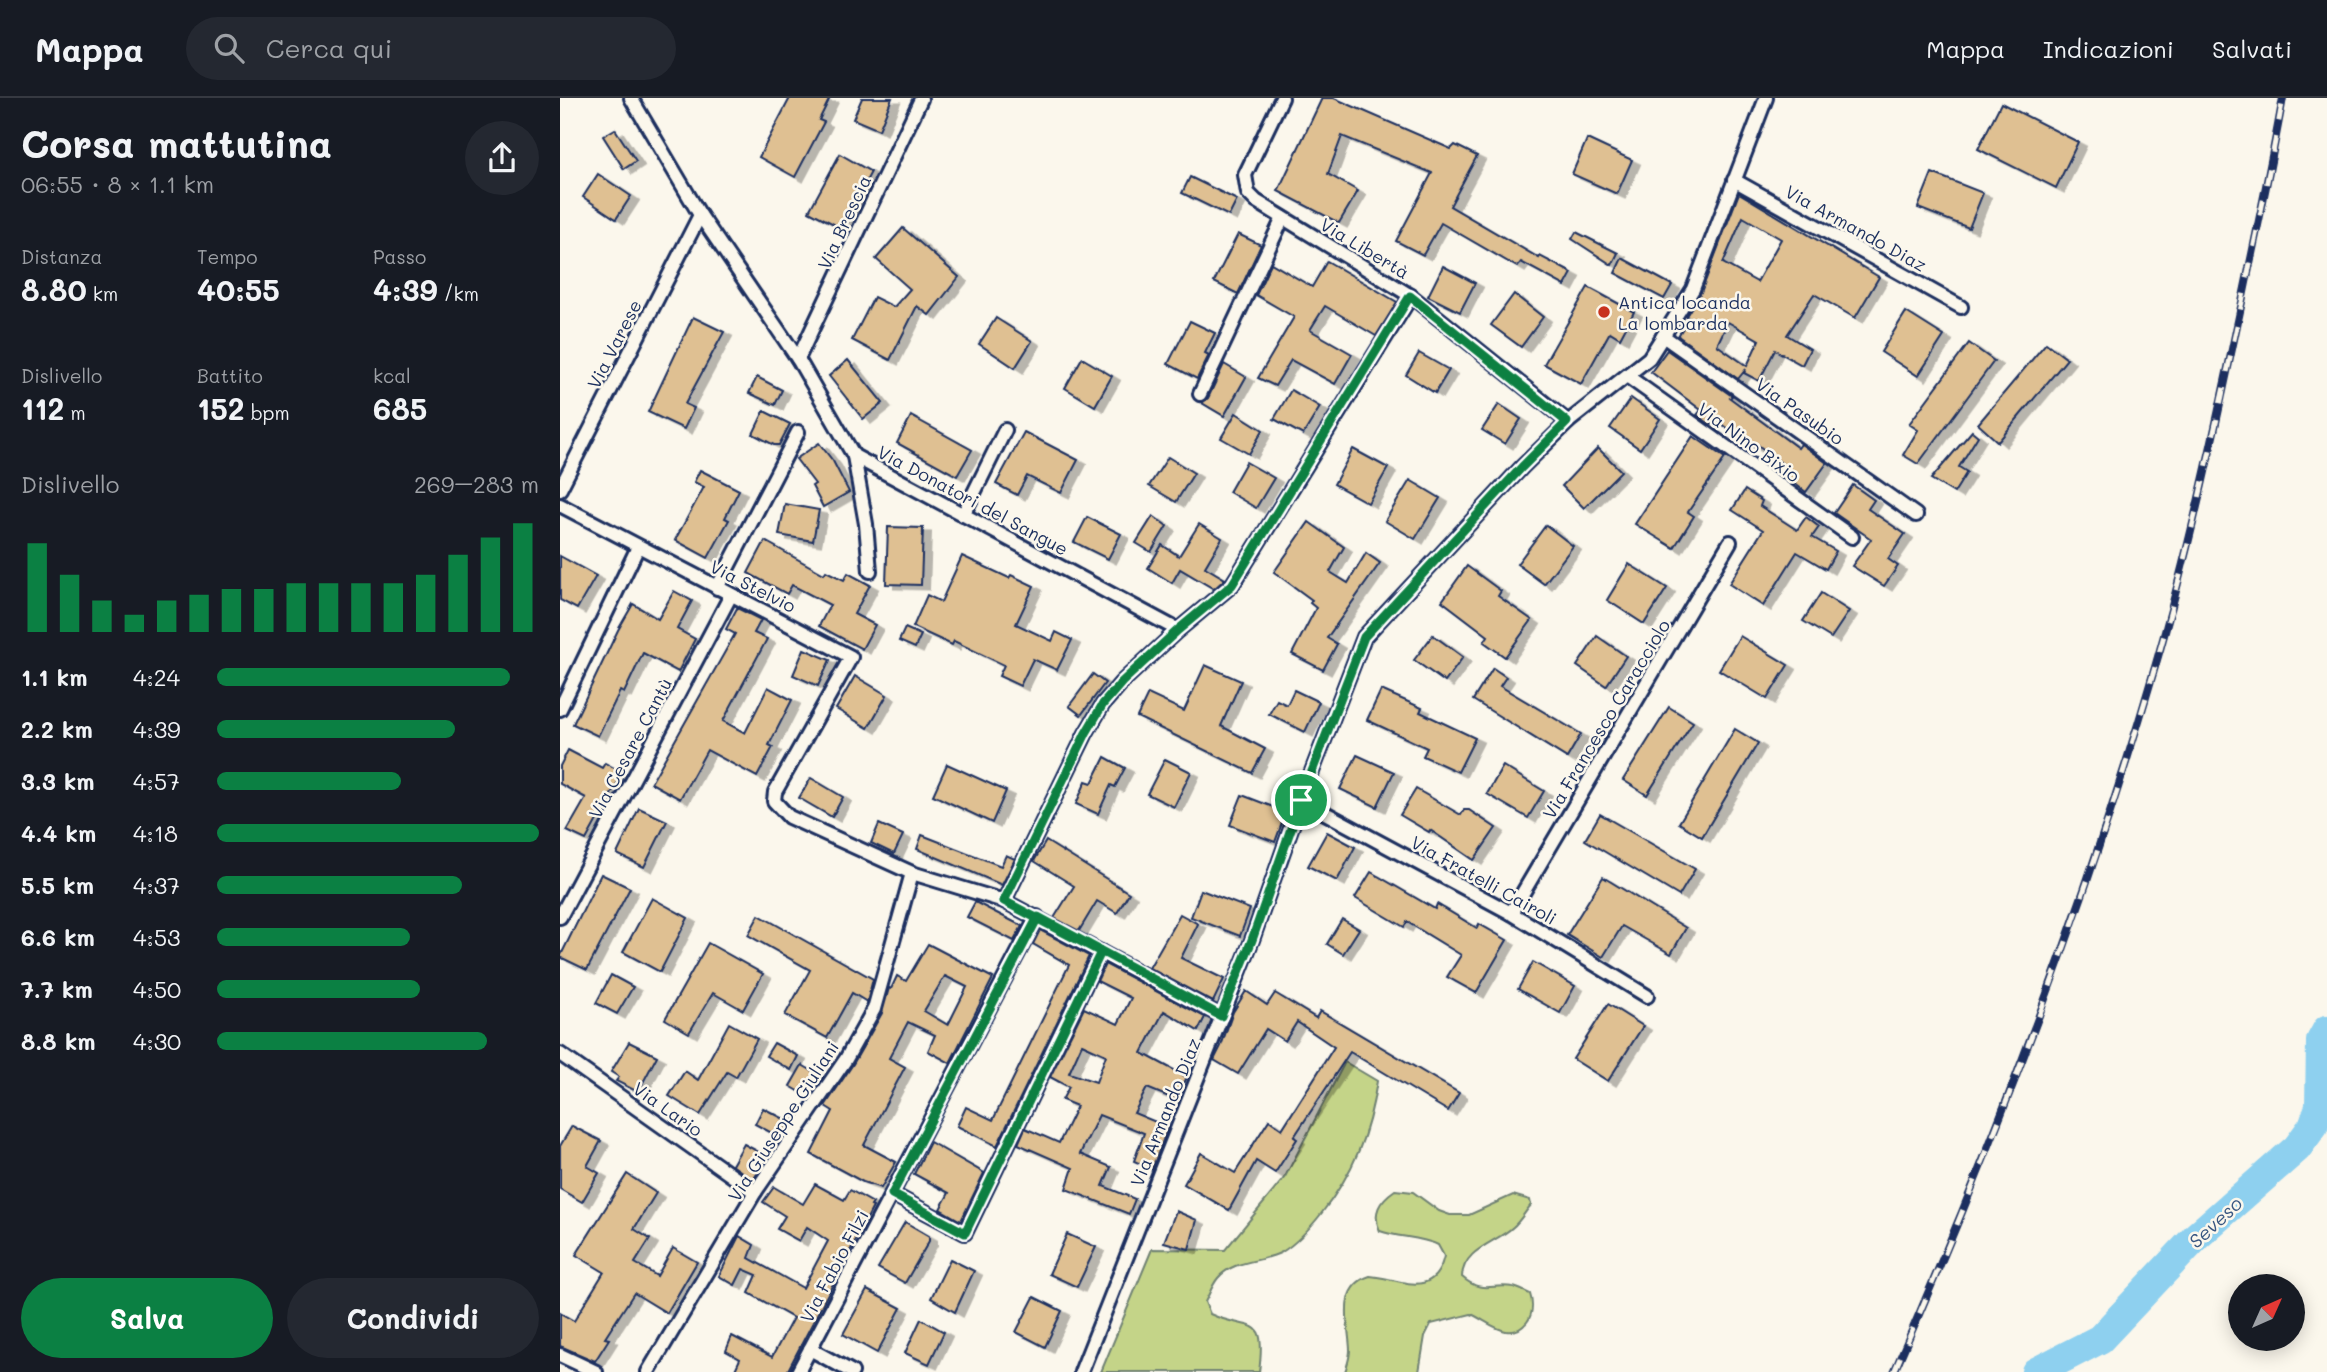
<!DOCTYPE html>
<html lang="it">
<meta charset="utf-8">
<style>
body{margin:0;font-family:Mali,sans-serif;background:#242831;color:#f1f3f6;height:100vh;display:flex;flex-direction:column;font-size:26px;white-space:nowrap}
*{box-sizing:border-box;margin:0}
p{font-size:23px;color:#9ea1a6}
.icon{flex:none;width:38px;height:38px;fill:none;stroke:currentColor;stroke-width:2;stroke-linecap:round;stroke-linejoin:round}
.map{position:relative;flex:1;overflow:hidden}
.sheet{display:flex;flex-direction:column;background:#171b24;width:560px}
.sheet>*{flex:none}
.needle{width:46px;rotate:45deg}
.buttons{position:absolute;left:1668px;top:1176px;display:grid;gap:14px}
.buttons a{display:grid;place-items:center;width:77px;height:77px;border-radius:50%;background:#171b24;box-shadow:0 4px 18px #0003;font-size:35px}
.pin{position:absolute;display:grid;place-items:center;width:60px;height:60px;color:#fff;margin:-30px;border:4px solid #fff;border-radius:50%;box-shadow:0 2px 7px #0007}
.round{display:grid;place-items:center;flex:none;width:74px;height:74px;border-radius:37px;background:#242831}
.overview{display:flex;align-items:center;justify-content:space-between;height:119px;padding:0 21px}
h1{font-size:38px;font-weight:700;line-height:52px}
.metrics{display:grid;grid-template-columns:repeat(3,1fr);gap:10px;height:119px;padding:7px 21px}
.metrics div{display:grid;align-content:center}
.metrics b{font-size:30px;font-weight:700}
.metrics small{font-size:19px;font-weight:400}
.metrics p{font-size:19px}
.chart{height:196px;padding:14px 21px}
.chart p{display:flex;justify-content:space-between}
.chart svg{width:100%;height:126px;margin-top:7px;stroke:#0b8043;stroke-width:6}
.button{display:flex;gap:14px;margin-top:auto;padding:14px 21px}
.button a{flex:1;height:80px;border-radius:42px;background:#0b8043;color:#fff;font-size:28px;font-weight:700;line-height:80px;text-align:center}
.button a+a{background:#242831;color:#f1f3f6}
ul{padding:0 21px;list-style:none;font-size:23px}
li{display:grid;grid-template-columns:112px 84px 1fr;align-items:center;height:52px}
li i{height:18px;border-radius:9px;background:#0b8043}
header{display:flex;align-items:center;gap:42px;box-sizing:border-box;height:98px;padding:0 35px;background:#171b24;border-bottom:2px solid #363941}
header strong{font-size:33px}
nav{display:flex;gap:38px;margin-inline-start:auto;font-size:24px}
.search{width:490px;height:63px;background:#242831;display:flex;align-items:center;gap:18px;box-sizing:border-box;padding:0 24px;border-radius:38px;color:#9ea1a6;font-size:26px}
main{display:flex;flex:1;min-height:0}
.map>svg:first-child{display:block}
.green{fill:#c4d488;stroke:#708273;stroke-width:2}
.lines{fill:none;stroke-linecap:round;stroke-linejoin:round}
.river{stroke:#8ed0ef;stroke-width:30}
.building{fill:#dfc092;stroke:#1b2f5e;stroke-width:2;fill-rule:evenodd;filter:url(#shadow)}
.street-casing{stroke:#1b2f5e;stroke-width:18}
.street{stroke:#fbf7ec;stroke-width:12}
.rail-casing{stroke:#1b2f5e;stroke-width:8}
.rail{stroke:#fbf7ec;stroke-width:5;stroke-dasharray:16;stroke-linecap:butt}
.route-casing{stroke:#fff;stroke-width:14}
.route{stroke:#0b8043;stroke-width:9}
.poi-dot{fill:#c8321e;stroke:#fbf7ec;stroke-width:2.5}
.labels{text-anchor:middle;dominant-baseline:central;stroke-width:5;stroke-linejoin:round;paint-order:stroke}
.street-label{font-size:18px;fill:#1b2f5e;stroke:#fbf7ec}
.poi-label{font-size:18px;fill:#1b2f5e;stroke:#fbf7ec;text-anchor:start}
.water-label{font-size:19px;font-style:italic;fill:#385782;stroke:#fbf7ec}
</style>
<header>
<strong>Mappa</strong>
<div class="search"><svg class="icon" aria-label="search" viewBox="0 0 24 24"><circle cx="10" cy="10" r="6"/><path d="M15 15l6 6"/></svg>Cerca qui</div>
<nav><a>Mappa</a><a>Indicazioni</a><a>Salvati</a></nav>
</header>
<main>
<section class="sheet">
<div class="overview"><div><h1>Corsa mattutina</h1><p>06:55 · 8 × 1.1 km</p></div><a class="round"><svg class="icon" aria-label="share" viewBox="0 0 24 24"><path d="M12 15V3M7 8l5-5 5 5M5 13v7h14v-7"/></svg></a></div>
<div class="metrics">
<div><p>Distanza</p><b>8.80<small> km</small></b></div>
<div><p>Tempo</p><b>40:55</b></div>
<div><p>Passo</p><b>4:39<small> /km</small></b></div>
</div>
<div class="metrics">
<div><p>Dislivello</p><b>112<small> m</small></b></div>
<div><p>Battito</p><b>152<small> bpm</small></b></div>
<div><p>kcal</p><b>685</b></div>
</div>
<div class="chart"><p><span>Dislivello</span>269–283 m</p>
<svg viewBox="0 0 160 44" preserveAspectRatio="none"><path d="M5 44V13M15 44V24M25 44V33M35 44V38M45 44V33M55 44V31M65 44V29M75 44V29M85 44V27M95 44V27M105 44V27M115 44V27M125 44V24M135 44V17M145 44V11M155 44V6"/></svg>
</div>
<ul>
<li><b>1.1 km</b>4:24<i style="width:91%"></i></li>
<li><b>2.2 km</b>4:39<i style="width:74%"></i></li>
<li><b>3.3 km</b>4:57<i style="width:57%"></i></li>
<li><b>4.4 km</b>4:18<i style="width:100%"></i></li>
<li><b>5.5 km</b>4:37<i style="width:76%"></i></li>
<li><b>6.6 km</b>4:53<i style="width:60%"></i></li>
<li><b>7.7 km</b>4:50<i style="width:63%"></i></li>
<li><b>8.8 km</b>4:30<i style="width:84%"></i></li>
</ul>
<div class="button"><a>Salva</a><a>Condividi</a></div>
</section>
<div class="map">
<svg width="1767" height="1274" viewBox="0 0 1767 1274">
<defs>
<filter id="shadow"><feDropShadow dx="8" dy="4.5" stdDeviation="0" flood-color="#0004"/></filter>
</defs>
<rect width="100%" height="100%" fill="#fbf7ec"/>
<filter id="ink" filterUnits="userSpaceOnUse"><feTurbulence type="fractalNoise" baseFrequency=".0143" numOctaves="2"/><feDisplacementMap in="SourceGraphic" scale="14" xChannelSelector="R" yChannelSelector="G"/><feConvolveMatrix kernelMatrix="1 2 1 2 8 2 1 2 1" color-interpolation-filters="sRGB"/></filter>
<g filter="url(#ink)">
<g class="green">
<path d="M785 964 817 983C809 1036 794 1074 761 1116 750 1130 738 1144 722 1154 702 1165 674 1161 658 1180 652 1187 649 1197 645 1204L650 1216C691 1235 707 1213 699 1274H541L592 1151 665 1152 725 1079Z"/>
<path d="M835 1092 853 1094 879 1113 890 1117H909L953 1097 970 1102 971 1107C965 1114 960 1123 953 1129 936 1145 903 1151 902 1179 923 1197 932 1185 953 1189 959 1190 965 1194 970 1196 973 1205 973 1216 967 1224 950 1246 928 1223 911 1216L871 1226 865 1238 859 1274H785C787 1267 790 1260 790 1252 789 1226 776 1189 810 1178 839 1180 874 1203 884 1158L878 1147C859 1138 839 1140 820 1133 812 1115 819 1103 835 1092Z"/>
</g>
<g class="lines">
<polyline class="river" points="1476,1274 1540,1241 1637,1138 1737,1050 1753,1028 1760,1009 1761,943 1767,932"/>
</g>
<g class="building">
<polygon points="230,0 270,0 259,22 264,24 235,79 199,59"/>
<polygon points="302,0 332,0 319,32 293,21"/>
<polygon points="762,0 774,0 891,51 895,47 917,58 890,108 979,160 980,158 1012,175 1005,188 961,164 957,169 881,125 863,157 836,143 872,75 782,38 768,76 798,93 779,125 718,93"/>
<polygon points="1441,5 1518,44 1496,90 1418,51"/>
<polygon points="55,31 76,63 64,71 43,38"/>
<polygon points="1027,41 1072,62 1057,96 1012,76"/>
<polygon points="280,56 311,74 281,130 249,113"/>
<polygon points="1372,75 1423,95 1409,130 1358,110"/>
<polygon points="38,76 71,98 56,121 23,99"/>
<polygon points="630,79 677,102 669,118 622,95"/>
<path d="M1179 95 1319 179 1295 220 1254 196 1227 237 1250 251 1242 267 1215 252 1199 283 1184 275 1186 271 1178 281 1118 238 1129 220 1126 218 1141 194ZM1183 119 1221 141 1197 184 1163 165ZM1168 224 1199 242 1187 268 1157 247Z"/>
<polygon points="343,130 399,179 369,217 357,208 330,262 292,242 314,199 334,209 350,191 316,161"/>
<polygon points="1016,134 1058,155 1052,167 1012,141"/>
<polygon points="678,136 701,147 678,196 654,184"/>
<polygon points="1062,160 1112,187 1104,201 1055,175"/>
<polygon points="767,163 837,204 816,238 765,208 750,232 792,256 775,286 731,262 715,288 698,280 734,219 696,197 711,165 752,189"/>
<polygon points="883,168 915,185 900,214 868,198"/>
<polygon points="1028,189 1074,214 1060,240 1050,234 1021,286 984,266"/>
<polygon points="954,196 983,219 961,249 931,227"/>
<polygon points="1346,214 1384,238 1358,278 1321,254"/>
<polygon points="133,219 164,234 125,306 134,310 124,331 88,314"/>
<polygon points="436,220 472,243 455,270 419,246"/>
<polygon points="630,223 655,235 645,255 649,257 637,281 608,266"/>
<polygon points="1409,245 1434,263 1358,366 1343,357 1358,332 1349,326"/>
<polygon points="1486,245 1507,261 1438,344 1418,326"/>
<polygon points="1107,252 1172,298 1170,300 1238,350 1241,346 1267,365 1246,394 1220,375 1225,368 1198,347 1195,350 1155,321 1151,327 1137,317 1141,312 1091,274"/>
<polygon points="859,255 889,272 875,295 846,277"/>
<polygon points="522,260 552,278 535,308 505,290"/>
<polygon points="288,262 323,305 303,321 269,278"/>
<polygon points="664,266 686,279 664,318 642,305 648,300"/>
<polygon points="197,279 222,292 215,307 189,295"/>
<polygon points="731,292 760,309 743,337 714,321"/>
<polygon points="1071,300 1100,321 1080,351 1050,330"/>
<polygon points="939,306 961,321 945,346 922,332"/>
<polygon points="204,313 230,326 219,347 214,347 193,336"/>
<polygon points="676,315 703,332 689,356 661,340"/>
<polygon points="351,318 412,352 397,378 337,345"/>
<polygon points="1412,333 1418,338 1399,369 1407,374 1394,395 1371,381"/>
<polygon points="464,334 518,362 501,395 467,378 457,397 436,386"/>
<polygon points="1133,338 1165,360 1128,414 1134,418 1114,450 1075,426"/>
<polygon points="259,345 273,363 289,394 263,409 252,388 255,386 236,361"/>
<polygon points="1038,350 1061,373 1024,410 1002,388"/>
<polygon points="793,351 828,370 808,405 774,386"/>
<polygon points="608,359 634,375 616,404 589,388"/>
<polygon points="686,364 714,380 696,410 669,394"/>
<polygon points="140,372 179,392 165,420 169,422 148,460 115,442 144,389 134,384"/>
<polygon points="850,382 880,400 855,441 825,423"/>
<polygon points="1293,387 1314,402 1308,411 1345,436 1328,461 1338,468 1324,488 1292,468 1311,441 1274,415"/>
<polygon points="1185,392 1202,403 1200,408 1237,432 1246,419 1259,429 1252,439 1276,453 1266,471 1237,454 1203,508 1169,486 1203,432 1172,412"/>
<polygon points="225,406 259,412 253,443 219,437"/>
<polygon points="593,418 607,428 591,454 576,445"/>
<polygon points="527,419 561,436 548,461 514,444"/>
<polygon points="749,424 784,449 770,474 788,485 806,455 820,465 767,540 777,546 763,572 732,556 756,510 750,505 752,502 714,474"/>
<polygon points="639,426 662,440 645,469 665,481 654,491 620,471 612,485 588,470 602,447 619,458"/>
<polygon points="986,427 1013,448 984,486 957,466"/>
<polygon points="328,429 363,430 361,487 326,486"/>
<polygon points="205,443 264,476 266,473 284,482 288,475 310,487 294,516 315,527 302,551 259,528 270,507 232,487 227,496 188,475"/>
<polygon points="0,458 36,478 17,511 0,502"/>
<polygon points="402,458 449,480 451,477 474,488 456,526 492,543 496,534 512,542 497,572 473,561 460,588 439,578 444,567 394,543 392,547 353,529 367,497 381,504"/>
<polygon points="1069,466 1107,490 1084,526 1047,502"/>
<polygon points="907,468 941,493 938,498 972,522 945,559 924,544 928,538 882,503"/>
<polygon points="114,493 132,503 117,531 135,541 118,574 83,555 64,595 60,593 38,638 13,626 58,532 73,506 98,521"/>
<polygon points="1261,495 1289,513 1271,540 1243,523"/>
<polygon points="177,510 201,522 194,535 207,541 163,623 185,635 208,589 232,602 209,647 213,649 197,679 147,652 120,701 91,685 175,536 166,531"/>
<polygon points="345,530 361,537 355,550 339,543"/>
<polygon points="873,537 903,559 885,584 854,562"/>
<polygon points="1037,538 1066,558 1046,588 1017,568"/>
<polygon points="1180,538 1228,567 1207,601 1159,572"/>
<polygon points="244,551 270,562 258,588 233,577"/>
<polygon points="645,567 681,583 661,628 705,651 692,675 577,619 588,596 624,613"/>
<polygon points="933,570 946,579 940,588 1021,636 1007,660 913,602"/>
<polygon points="533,576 545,585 521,617 509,608"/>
<polygon points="295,578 327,597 308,630 276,611"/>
<polygon points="734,592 759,604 745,634 709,616 717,602 727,607"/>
<polygon points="821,592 862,610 860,614 915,640 898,674 863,658 867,650 807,622"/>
<polygon points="1109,609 1133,624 1087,697 1063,682"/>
<polygon points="1175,631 1198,645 1142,739 1119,725"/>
<polygon points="8,652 42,670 45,665 63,675 26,742 7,733 26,700 0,686 0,668"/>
<polygon points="797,657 834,674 817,709 780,691"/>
<polygon points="545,659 565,670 555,689 551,687 538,716 516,706 526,683 532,685"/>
<polygon points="605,661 631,674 614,709 587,696"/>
<polygon points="387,666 446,693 432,725 373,697"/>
<polygon points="943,668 984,693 968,720 927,696"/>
<polygon points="251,680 283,699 272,719 239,700"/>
<polygon points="856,691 901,717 904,712 909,712 936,730 914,762 870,732 869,734 840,717"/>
<polygon points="682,697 726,714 715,744 670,727"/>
<polygon points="79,710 107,723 84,769 57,756"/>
<polygon points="1040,716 1135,771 1119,798 1025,742"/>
<polygon points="319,726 343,737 334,756 311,745"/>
<polygon points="767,734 795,749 777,783 748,768"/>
<polygon points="362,737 441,768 446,757 455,761 442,787 357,751"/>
<polygon points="486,743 569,795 557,815 537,803 519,833 494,820 514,788 474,763"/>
<polygon points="811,774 875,811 877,806 917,830 919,826 947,842 916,895 887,879 901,857 847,824 844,829 795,800"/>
<polygon points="41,776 70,790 27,872 0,859"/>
<polygon points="1043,779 1126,830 1111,856 1062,828 1043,859 1007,837"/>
<polygon points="641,792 690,811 680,838 631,819"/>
<polygon points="92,800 128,820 100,874 63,854"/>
<polygon points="415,804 462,828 454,843 407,819"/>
<polygon points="620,816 638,826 621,860 664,881 653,904 589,870"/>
<polygon points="199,817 313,881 307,904 292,895 267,940 225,917 250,872 188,837"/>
<polygon points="782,821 799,831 783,856 767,846"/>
<polygon points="480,832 529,858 437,1048 397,1028 406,1009 433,1022 509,867 473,846"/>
<polygon points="148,845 203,876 183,912 153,895 129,935 105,921"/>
<path d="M368 846 433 880 390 965 368 953 375 937 348 924 329 960 345 969 304 1047 336 1064 321 1090 303 1084 251 1056 273 1013 265 1008 293 966 322 915 329 890 331 891 337 878 346 883ZM385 878 407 889 388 927 364 913Z"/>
<polygon points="973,864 1015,888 1000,915 958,891"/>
<path d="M545 866 645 919 638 933 604 913 582 955 627 979 616 1002 587 990 574 1015 608 1029 592 1071 574 1063 584 1035 539 1017 520 1056 551 1069 543 1088 575 1101 569 1116 506 1091 513 1070 458 1046 465 1030 499 1045 517 1008 502 1002 509 989 490 979 524 910 558 926 571 900 537 883ZM522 946 546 957 536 984 509 975Z"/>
<polygon points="51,877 73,889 57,916 36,905"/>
<polygon points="686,893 707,907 715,895 756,920 760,913 899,995 888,1013 790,954 734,1039 737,1041 715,1075 696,1063 669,1112 624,1086 641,1055 675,1075 709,1022 722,1031 774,949 737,924 725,943 706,931 678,976 654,962 661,948 673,914"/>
<polygon points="1048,906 1083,928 1048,983 1013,961"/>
<polygon points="169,925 197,941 176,979 167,974 140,1017 109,998 125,973 138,982"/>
<polygon points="69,944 97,958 78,994 56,983 59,979 51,974"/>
<polygon points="214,945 238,958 231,972 206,958"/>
<polygon points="242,967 263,979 249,999 230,988"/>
<polygon points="203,1010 230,1024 221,1040 195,1026"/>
<polygon points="12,1028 41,1043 27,1068 39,1075 22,1104 0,1091 0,1048"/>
<polygon points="370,1044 424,1075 401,1123 380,1111 389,1095 354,1076"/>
<polygon points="184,1046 208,1059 193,1082 172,1067"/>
<polygon points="67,1076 96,1095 74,1131 90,1141 75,1165 97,1178 113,1150 137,1164 107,1215 74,1195 45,1240 49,1241 35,1263 0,1248 0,1215 14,1223 44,1174 16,1157"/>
<polygon points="255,1086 284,1102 290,1092 313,1105 311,1108 313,1109 227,1274 174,1274 180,1261 166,1253 172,1238 212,1259 233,1220 189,1195 197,1177 183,1171 175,1187 159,1178 179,1138 194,1147 189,1160 243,1190 268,1143 247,1129 239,1143 217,1131 225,1118 203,1104 214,1089 243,1106"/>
<polygon points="616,1113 637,1122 629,1151 604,1144"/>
<polygon points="345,1124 369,1138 369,1143 345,1185 318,1170"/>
<polygon points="507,1136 536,1149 517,1189 489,1176"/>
<polygon points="390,1161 414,1173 395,1214 371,1200"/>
<polygon points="307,1192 341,1210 317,1255 283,1236"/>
<polygon points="474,1199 502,1213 485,1249 456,1234"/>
<polygon points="361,1221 384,1234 369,1266 345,1255"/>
</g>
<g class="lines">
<defs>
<g id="street">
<polyline points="71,0 140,117 238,261 294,358 618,532"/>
<polyline points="722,0 685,77 688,95 696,103 851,198 1008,324"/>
<polyline points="1174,82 1401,209"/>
<polyline points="1103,238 1356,417"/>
<polyline points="238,261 361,1"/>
<polyline points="1067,278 1292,439"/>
<polyline points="640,296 723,120"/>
<polyline points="294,358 306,426 310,473"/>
<polyline points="0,391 140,117"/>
<polyline points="0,407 291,559 215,694 214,703 229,719 352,775 444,803 661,918"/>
<polyline points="403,417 445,332"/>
<polyline points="157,490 238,334"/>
<polyline points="0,611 78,449"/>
<polyline points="741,702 951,815 1087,898"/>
<polyline points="444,803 526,635 543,606 562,584 618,532 672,487 851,198"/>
<polyline points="951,815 1170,444"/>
<polyline points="0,819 171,497"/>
<polyline points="0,956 195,1094"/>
<polyline points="332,1096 405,1135 541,854"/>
<polyline points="250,1251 292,1274"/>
<polyline points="0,1257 36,1274"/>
<polyline points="88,1274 195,1094 286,961 314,911 352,775"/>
<polyline points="238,1274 477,819"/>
<polyline points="521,1274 692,842 741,702 804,539 962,369 1008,324 1089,260 1133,191 1206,0"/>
</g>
</defs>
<use href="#street" class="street-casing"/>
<use href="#street" class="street"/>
<defs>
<path id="rail" d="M1334 1274C1435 1044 1525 810 1595 569 1630 449 1656 327 1682 204 1696 136 1711 68 1723 0"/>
</defs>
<use href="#rail" class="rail-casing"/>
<use href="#rail" class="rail"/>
</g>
</g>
<g class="lines" filter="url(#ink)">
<defs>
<polyline id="route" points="741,702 692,842 661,918 478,819 332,1096 405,1135 541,854 444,803 526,635 543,606 562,584 618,532 672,487 850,198 1007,324 962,369 804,539 741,702"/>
</defs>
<use href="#route" class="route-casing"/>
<use href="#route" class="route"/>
</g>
<circle class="poi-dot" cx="1044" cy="214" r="7"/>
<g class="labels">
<g class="street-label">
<text transform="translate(284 124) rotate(-65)">Via Brescia</text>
<text transform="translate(1296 130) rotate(29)">Via Armando Diaz</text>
<text transform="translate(805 150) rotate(31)">Via Libertà</text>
<text transform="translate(54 246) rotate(-63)">Via Varese</text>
<text transform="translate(1240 313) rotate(35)">Via Pasubio</text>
<text transform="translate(1189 344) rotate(36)">Via Nino Bixio</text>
<text transform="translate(413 402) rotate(28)">Via Donatori del Sangue</text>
<text transform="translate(193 488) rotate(27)">Via Stelvio</text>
<text transform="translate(1046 621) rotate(-59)">Via Francesco Caracciolo</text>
<text transform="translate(70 650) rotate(-62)">Via Cesare Cantù</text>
<text transform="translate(924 782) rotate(29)">Via Fratelli Cairoli</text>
<text transform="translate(108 1011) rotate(35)">Via Lario</text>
<text transform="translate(605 1014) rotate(-68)">Via Armando Diaz</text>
<text transform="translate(223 1023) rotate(-57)">Via Giuseppe Giuliani</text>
<text transform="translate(274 1168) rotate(-62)">Via Fabio Filzi</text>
</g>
<g class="poi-label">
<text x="1058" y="204">Antica locanda<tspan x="1058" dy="21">La lombarda</tspan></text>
</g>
<g class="water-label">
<text transform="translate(1655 1124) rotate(-43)">Seveso</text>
</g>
</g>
</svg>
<div class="buttons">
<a><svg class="needle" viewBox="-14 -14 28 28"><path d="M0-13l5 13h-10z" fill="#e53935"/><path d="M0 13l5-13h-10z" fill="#9ea1a6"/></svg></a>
</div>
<div class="pin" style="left:741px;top:702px;background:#1e9e55"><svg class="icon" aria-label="arrive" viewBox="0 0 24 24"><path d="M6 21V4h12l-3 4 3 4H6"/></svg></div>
</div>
</main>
